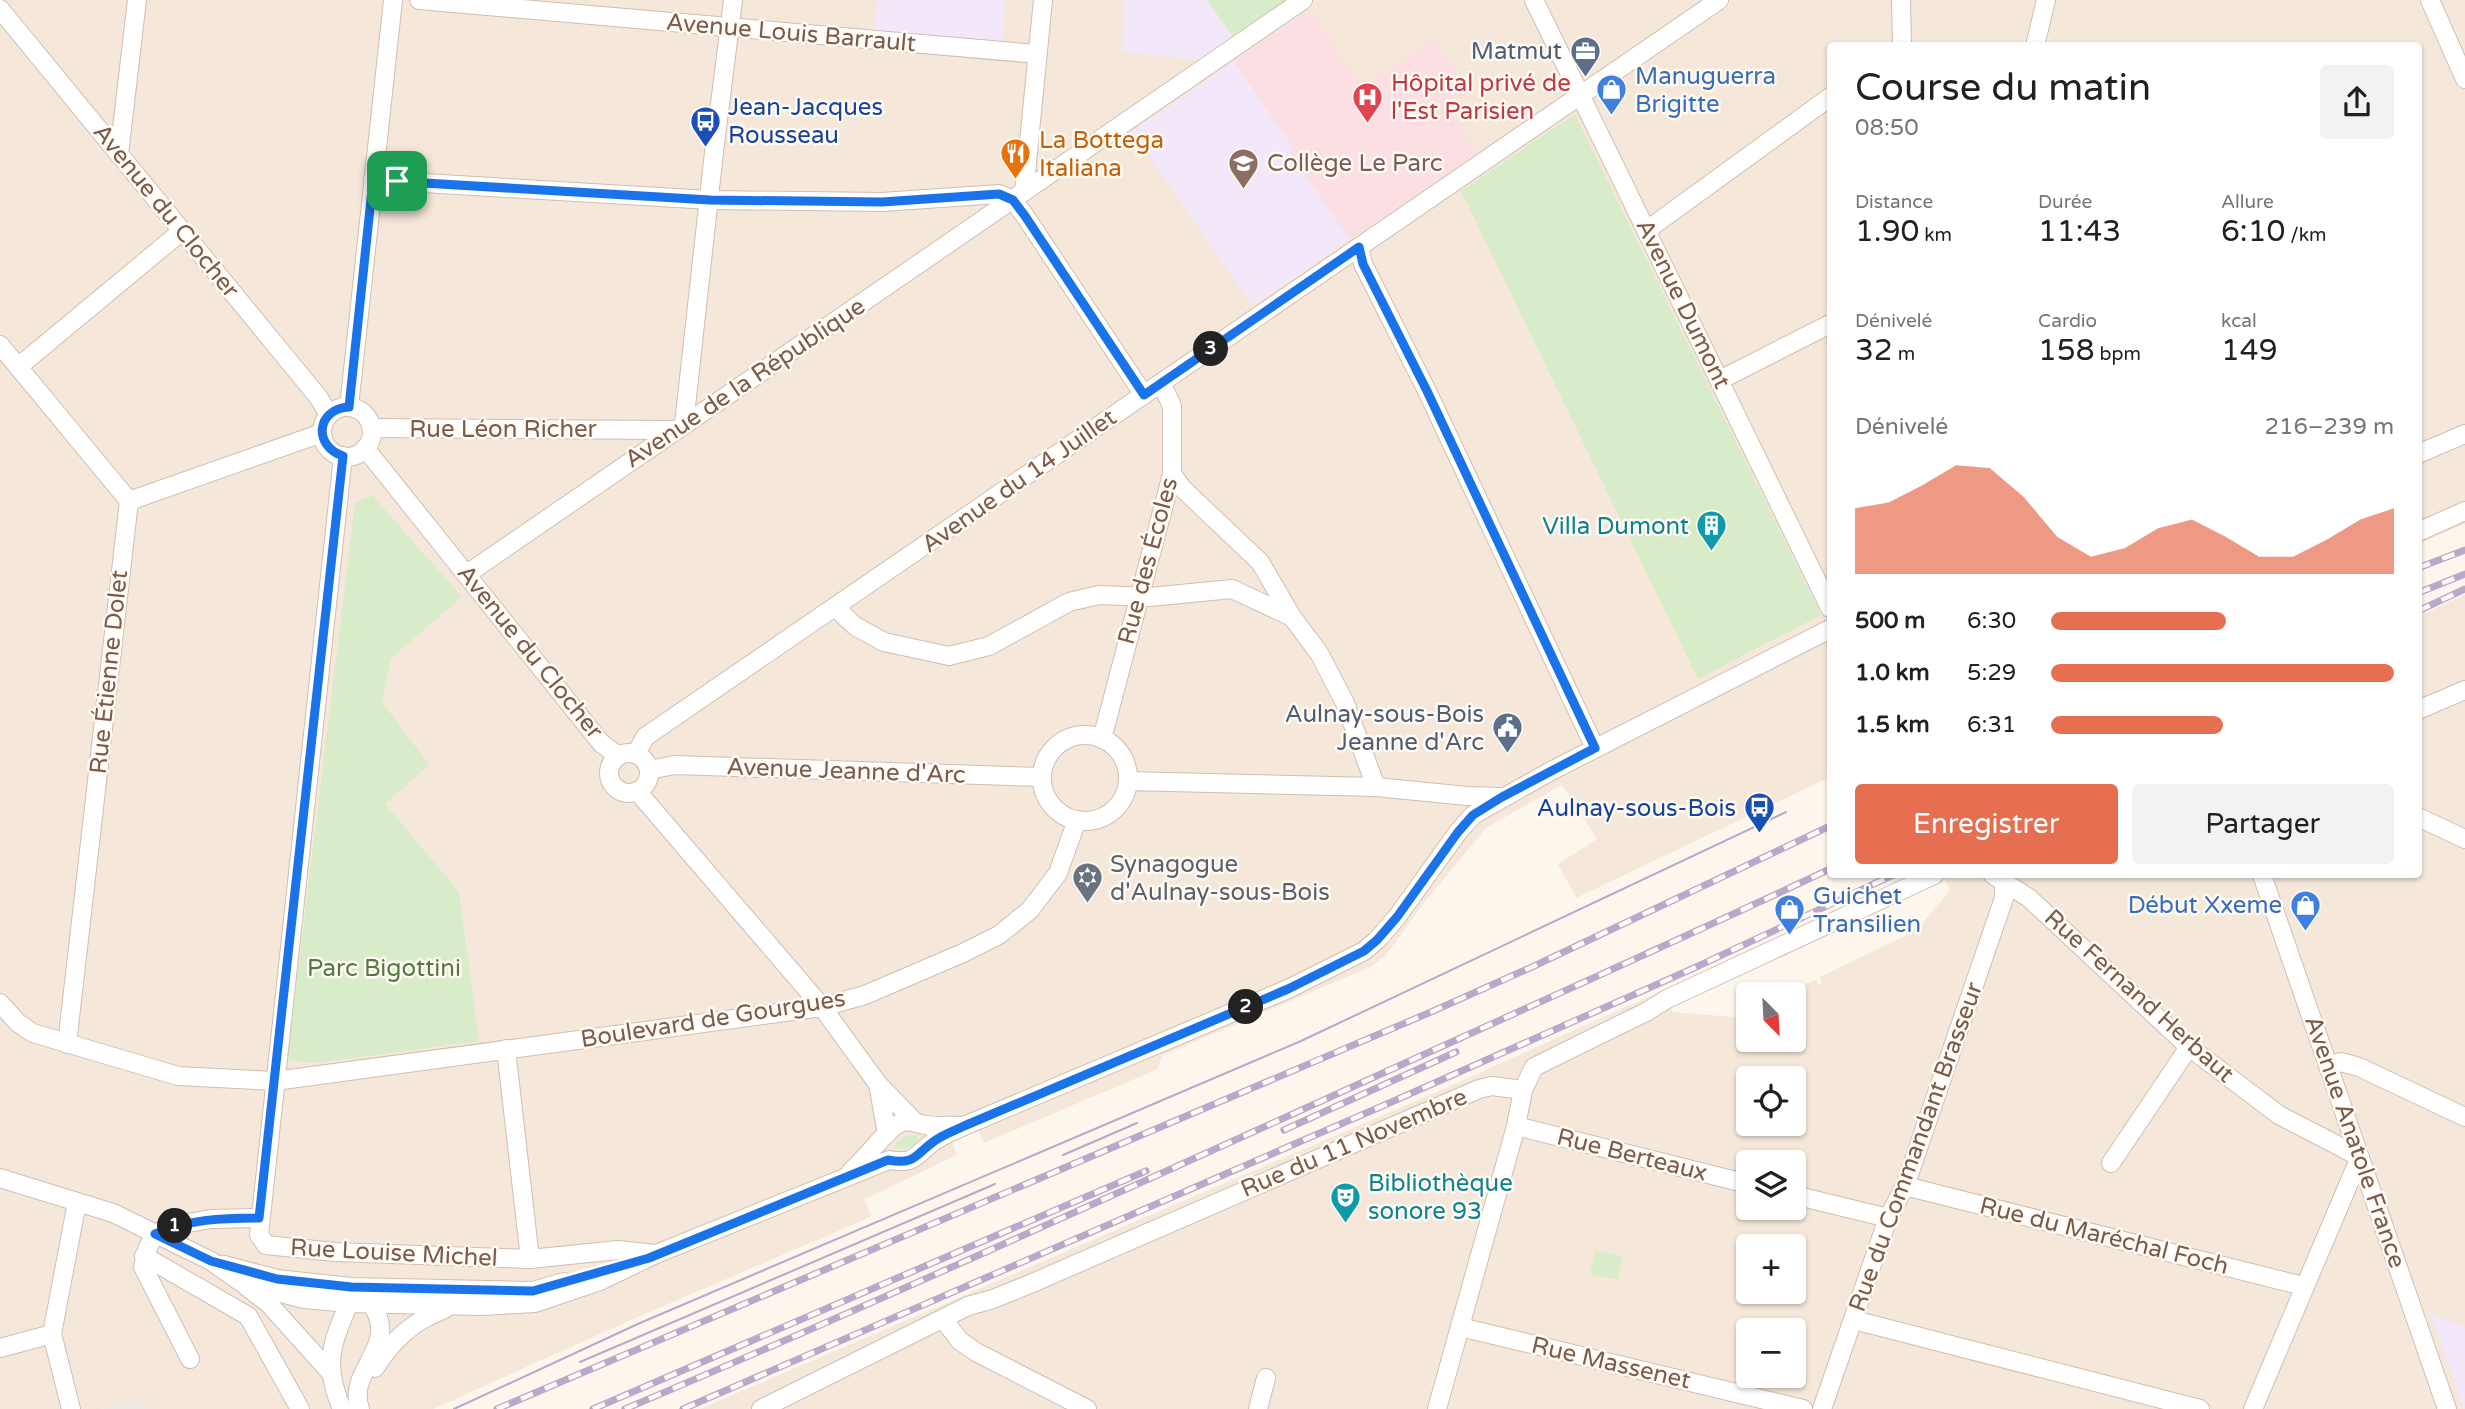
<!DOCTYPE html>
<html lang="fr">
<meta charset="utf-8">
<style>
body{margin:0;font-family:"Varela Round",sans-serif;background:#f2f2f2;color:#202124;height:100vh;display:flex;flex-direction:column;font-size:26px;white-space:nowrap}
*{box-sizing:border-box;margin:0}
p{font-size:23px;color:#757577}
.icon{flex:none;width:38px;height:38px;fill:none;stroke:currentColor;stroke-width:2;stroke-linecap:round;stroke-linejoin:round}
.map{position:relative;flex:1;overflow:hidden}
.panel{position:absolute;left:1827px;top:42px;width:595px;height:836px;display:flex;flex-direction:column;background:#fff;border-radius:7px;box-shadow:0 2px 5px #0004}
.panel>*{flex:none}
.needle{width:46px;rotate:156deg}
.controls{position:absolute;left:1736px;top:982px;display:grid;gap:14px}
.controls a{display:grid;place-items:center;width:70px;height:70px;border-radius:7px;background:#fff;box-shadow:0 2px 5px #0004;font-size:35px}
.pin{position:absolute;display:grid;place-items:center;width:60px;height:60px;color:#fff;margin:-30px;border-radius:14px;box-shadow:0 4px 10px #0006}
.km{position:absolute;width:35px;height:35px;margin:-18px;border-radius:50%;background:#222;color:#fff;font-size:19px;line-height:35px;text-align:center}
.round{display:grid;place-items:center;flex:none;width:74px;height:74px;border-radius:7px;background:#f2f2f2}
.headline{display:flex;align-items:center;justify-content:space-between;height:119px;padding:0 28px}
h1{font-size:38px;font-weight:600;line-height:52px}
.metrics{display:grid;grid-template-columns:repeat(3,1fr);gap:10px;height:119px;padding:7px 28px}
.metrics div{display:grid;align-content:center}
.metrics b{font-size:30px;font-weight:600}
.metrics small{font-size:19px;font-weight:400}
.metrics p{font-size:19px}
.chart{height:196px;padding:14px 28px}
.chart p{display:flex;justify-content:space-between}
.chart svg{width:100%;height:126px;margin-top:7px;fill:#e76f51;opacity:.7}
.cta{display:flex;gap:14px;margin-top:auto;padding:14px 28px}
.cta a{flex:1;height:80px;border-radius:7px;background:#e76f51;color:#fff;font-size:28px;font-weight:600;line-height:80px;text-align:center}
.cta a+a{background:#f2f2f2;color:#202124}
ul{padding:0 28px;list-style:none;font-size:23px}
li{display:grid;grid-template-columns:112px 84px 1fr;align-items:center;height:52px}
li i{height:18px;border-radius:9px;background:#e76f51}
.map>svg:first-child{display:block}
.residential{fill:#f5e8da;fill-rule:evenodd}
.industrial{fill:#efe9e4}
.education{fill:#f3e8fa}
.medical{fill:#fbdfe3}
.green{fill:#d8ecc9}
.lines{fill:none;stroke-linecap:round;stroke-linejoin:round}
.minor-casing{stroke:#d1beb0;stroke-width:20}
.minor{stroke:#fff;stroke-width:18}
.tram{stroke:#b9a8c9;stroke-width:2}
.rail-casing{stroke:#b9a8c9;stroke-width:7}
.rail{stroke:#fffaf3;stroke-width:4.5;stroke-dasharray:13;stroke-linecap:butt}
.route-casing{stroke:#fff;stroke-width:14}
.route{stroke:#1a73e8;stroke-width:9}
.labels{text-anchor:middle;dominant-baseline:central;stroke-width:5;stroke-linejoin:round;paint-order:stroke}
.street-label{font-size:24px;fill:#7a5c4d;stroke:#fffaf3}
.service-label{font-size:24px;fill:#4e5e75;stroke:#fffaf3;text-anchor:end}
.shop-label{font-size:24px;fill:#366cbe;stroke:#fffaf3;text-anchor:start}
.health-label{font-size:24px;fill:#be3a42;stroke:#fffaf3;text-anchor:start}
.transit-label{font-size:24px;fill:#164399;stroke:#fffaf3;text-anchor:start}
.food-label{font-size:24px;fill:#c56008;stroke:#fffaf3;text-anchor:start}
.education-label{font-size:24px;fill:#785e54;stroke:#fffaf3;text-anchor:start}
.culture-label{font-size:24px;fill:#0d838f;stroke:#fffaf3;text-anchor:end}
.worship-label{font-size:24px;fill:#5b616d;stroke:#fffaf3;text-anchor:start}
.park-label{font-size:24px;fill:#537a41;stroke:#fffaf3}
</style>
<div class="map">
<svg width="2465" height="1409" viewBox="0 0 2465 1409">
<rect width="100%" height="100%" fill="#fdf6ec"/>
<g class="residential">
<polygon points="0,0 2465,0 2465,524 2419,544 2418,46 1830,46 1830,777 1576,898 1558,864 1597,839 1562,785 1486,828 1427,899 1386,955 1372,966 1162,1056 1158,1069 984,1143 978,1130 952,1141 957,1155 865,1199 871,1217 631,1320 433,1409 147,1409 144,1398 100,1409 0,1409"/>
<path d="M2465 595V1409H700L1439 1091 1668 988 1672 1012 1734 1017 1748 1011V1040H1794V994H1784L1816 980 1818 985 1822 983 1820 977 1917 930 1950 890 1943 875H2418L2419 616ZM1748 1078H1794V1124H1748ZM1748 1162H1794V1208H1748ZM1748 1246H1794V1292H1748ZM1748 1330H1794V1376H1748Z"/>
</g>
<polygon class="industrial" points="145,1398 147,1409 100,1409"/>
<g class="education">
<polygon points="877,0 1005,0 1003,43 875,32"/>
<polygon points="1124,0 1207,0 1234,38 1200,60 1122,52"/>
<polygon points="1234,61 1294,149 1290,153 1350,240 1252,306 1132,131"/>
<polygon points="2430,1312 2465,1328 2465,1409 2464,1409"/>
</g>
<polygon class="medical" points="1309,10 1363,87 1433,40 1469,92 1447,108 1477,152 1350,240 1290,153 1294,149 1234,61"/>
<g class="green">
<polygon points="1207,0 1291,0 1234,38"/>
<polygon points="1575,114 1821,615 1698,679 1461,191"/>
<polygon points="372,495 462,597 391,658 382,702 429,765 385,804 459,892 479,1041 316,1063 287,1060 355,503"/>
<polygon points="909,1135 917,1135 917,1144 904,1149 895,1148 896,1142"/>
<polygon points="1596,1250 1623,1257 1617,1280 1590,1274"/>
</g>
<g class="lines">
<defs>
<g id="minor">
<polyline points="419,0 1037,54"/>
<polyline points="1534,0 1830,608"/>
<polyline points="1901,0 1902,46"/>
<polyline points="2430,0 2465,79"/>
<polyline points="0,9 319,398 329,415"/>
<polyline points="2035,46 2046,0"/>
<polyline points="119,154 137,0"/>
<polyline points="373,180 710,200 882,202 999,194 1013,200 1025,216 1144,395"/>
<polyline points="1024,192 1043,0"/>
<polyline points="1647,230 1830,97"/>
<polyline points="1359,247 1363,264 1427,391 1595,748"/>
<polyline points="0,345 129,501 67,1044"/>
<polyline points="18,367 182,231"/>
<polyline points="1720,380 1830,324"/>
<polyline points="349,407 393,0"/>
<circle cx="347" cy="432" r="25"/>
<polyline points="684,424 714,152 733,0"/>
<polyline points="371,428 676,430"/>
<polyline points="365,448 601,743 618,756"/>
<polyline points="2418,454 2465,434"/>
<polyline points="343,456 259,1235 266,1245 335,1252 530,1259 618,1250 655,1254"/>
<polyline points="1172,474 1183,489 1260,562 1292,617 1319,653 1345,703 1376,787"/>
<polyline points="129,501 322,433"/>
<polyline points="2418,532 2465,511"/>
<polyline points="467,574 1303,0"/>
<polyline points="835,607 855,626 884,642 949,656 989,646 1069,602 1099,595 1150,597 1232,589 1292,617"/>
<polyline points="2418,710 2465,690"/>
<circle cx="1085" cy="778" r="43"/>
<polyline points="1102,739 1172,474 1172,406 1161,383"/>
<circle cx="629" cy="773" r="20"/>
<polyline points="636,754 645,737 1719,0"/>
<polyline points="649,770 675,765 1042,777"/>
<polyline points="1128,781 1376,787 1467,796 1502,797"/>
<polyline points="637,791 822,1007 878,1084 914,1121"/>
<polyline points="2418,817 2465,839"/>
<polyline points="1993,875 2029,898 2189,1047 2279,1115 2360,1157"/>
<polyline points="2262,875 2447,1409"/>
<polyline points="0,1003 18,1023 33,1033 178,1076 275,1081 822,1007 865,995 963,953 999,935 1030,910 1058,873 1077,820"/>
<polyline points="506,1049 530,1259"/>
<polyline points="2328,1065 2341,1062 2359,1067 2465,1117"/>
<polyline points="878,1084 887,1134"/>
<polyline points="1516,1126 1748,1184"/>
<polyline points="2111,1163 2189,1047"/>
<path d="M851 1171C866 1159 885 1131 898 1124 908 1119 915 1123 925 1125 937 1127 951 1125 964 1126"/>
<path d="M0 1178 113 1213 211 1261 242 1283 304 1299 349 1303 481 1306 535 1303 600 1281 656 1254 889 1160C915 1165 915 1155 933 1142 942 1135 954 1131 964 1126L1288 989 1364 951 1377 940 1397 917 1458 832 1473 815 1551 771 1830 629"/>
<polyline points="1905,1186 2303,1286"/>
<polyline points="1794,1195 1888,1218"/>
<polyline points="144,1256 248,1316 300,1409"/>
<polyline points="224,1265 277,1279 351,1287 533,1291 564,1282"/>
<polyline points="247,1287 269,1304 331,1373"/>
<polyline points="943,1319 960,1341 976,1352 1087,1409"/>
<polyline points="1854,1320 2200,1409"/>
<polyline points="1460,1327 1803,1409"/>
<polyline points="0,1348 52,1334"/>
<polyline points="190,1359 143,1267 148,1247 155,1234 173,1226 210,1219 259,1218"/>
<path d="M375 1368C394 1338 412 1322 445 1309"/>
<polyline points="71,1409 52,1334 77,1202"/>
<path d="M342 1409C323 1365 331 1345 349 1303L356 1300"/>
<path d="M360 1409C345 1367 407 1345 366 1297"/>
<polyline points="761,1409 968,1306 993,1299 1030,1284 1479,1089 1492,1086 1523,1090"/>
<polyline points="1258,1409 1266,1378"/>
<polyline points="1437,1409 1516,1126 1523,1090 1534,1067 1646,1012 1667,999 1934,875"/>
<polyline points="1822,1409 1888,1218 1905,1186 2004,898 2004,883"/>
<polyline points="2253,1409 2360,1157"/>
</g>
</defs>
<use href="#minor" class="minor-casing"/>
<use href="#minor" class="minor"/>
<g class="tram">
<polyline points="1063,1155 1137,1123"/>
<polyline points="580,1362 995,1184"/>
<polyline points="454,1409 640,1323 1301,1041 1786,812"/>
</g>
<defs>
<g id="rail">
<polyline points="2418,568 2465,550"/>
<polyline points="2418,593 2465,574"/>
<polyline points="2418,611 2465,589"/>
<polyline points="1284,1130 1456,1052"/>
<polyline points="497,1409 1431,1012 1532,967 1830,826"/>
<polyline points="593,1409 1146,1171"/>
<path d="M625 1409C857 1311 1087 1207 1317 1103 1488 1025 1660 949 1830 869"/>
<polyline points="683,1409 1387,1104 1694,968 1893,875"/>
</g>
</defs>
<use href="#rail" class="rail-casing"/>
<use href="#rail" class="rail"/>
</g>
<g class="lines">
<defs>
<path id="route" d="M373 180 710 200 882 202 999 194 1013 200 1025 216 1144 395 1359 247 1363 264 1427 391 1595 748 1502 797 1473 815 1458 832 1397 917 1377 940 1364 951 1288 989 964 1126C954 1131 942 1135 933 1142 915 1155 915 1165 888 1160L649 1258 533 1291 351 1287 277 1279 211 1261 155 1234C191 1219 221 1218 259 1218L343 456C313 446 316 409 349 407Z"/>
</defs>
<use href="#route" class="route-casing"/>
<use href="#route" class="route"/>
</g>
<defs>
<symbol id="office-pin" viewBox="-11 -11 22 30"><path d="M0 17L-7.5 6A9.5 9.5 0 1 1 7.5 6Z" fill="#5c6f8a" stroke="#fffaf3"/><path d="M-6-3h4V-5.5h4V-3h4V5H-6ZM-1-4.5V-3h2v-1.5ZM-6 0V1H6V0Z" fill="#fff"/></symbol>
<symbol id="shop-pin" viewBox="-11 -11 22 30"><path d="M0 17L-7.5 6A9.5 9.5 0 1 1 7.5 6Z" fill="#3f7fe0" stroke="#fffaf3"/><path d="M-5-2.5h2.3a2.7 3.5 0 0 1 5.4 0H5L5.5 6h-11ZM-1.5-2.5h3a1.5 2.3 0 0 0-3 0Z" fill="#fff"/></symbol>
<symbol id="hospital-pin" viewBox="-11 -11 22 30"><path d="M0 17L-7.5 6A9.5 9.5 0 1 1 7.5 6Z" fill="#e0444e" stroke="#fffaf3"/><path d="M-5-5h3v3.5h4V-5h3V5h-3V1.5h-4V5h-3Z" fill="#fff"/></symbol>
<symbol id="bus-pin" viewBox="-11 -11 22 30"><path d="M0 17L-7.5 6A9.5 9.5 0 1 1 7.5 6Z" fill="#1a4fb4" stroke="#fffaf3"/><path d="M-5-6H5V4H4V6H2V4H-2V6H-4V4H-5ZM-3.5-4V0h7V-4ZM-3.5 1.2v1.5H-2V1.2ZM2 1.2v1.5H3.5V1.2Z" fill="#fff"/></symbol>
<symbol id="restaurant-pin" viewBox="-11 -11 22 30"><path d="M0 17L-7.5 6A9.5 9.5 0 1 1 7.5 6Z" fill="#e8710a" stroke="#fffaf3"/><path d="M-5-6h1v4h1v-4h1v4h1v-4h1v5L-1.5 .5V6h-2V.5L-5-1ZM5-6V6H3V1.5H1.5Q1.5-4 5-6Z" fill="#fff"/></symbol>
<symbol id="school-pin" viewBox="-11 -11 22 30"><path d="M0 17L-7.5 6A9.5 9.5 0 1 1 7.5 6Z" fill="#8d6e63" stroke="#fffaf3"/><path d="M0-5L7-2L0 1L-7-2ZM-4 1L0 2.5L4 1V4Q0 6-4 4Z" fill="#fff"/></symbol>
<symbol id="building-pin" viewBox="-11 -11 22 30"><path d="M0 17L-7.5 6A9.5 9.5 0 1 1 7.5 6Z" fill="#0f9aa8" stroke="#fffaf3"/><path d="M-4-6H4V6H1V3H-1V6H-4ZM-2.5-4.3h1.7v1.8h-1.7ZM.8-4.3h1.7v1.8H.8ZM-2.5-1h1.7V.8h-1.7ZM.8-1h1.7V.8H.8Z" fill="#fff"/></symbol>
<symbol id="civic-pin" viewBox="-11 -11 22 30"><path d="M0 17L-7.5 6A9.5 9.5 0 1 1 7.5 6Z" fill="#5c6f8a" stroke="#fffaf3"/><path d="M-.6-6.5H3V-4.5H.6V-3L4-1V1h2V6H-6V1h2V-1L-.6-3ZM-1.2 2.5V6h2.4V2.5Z" fill="#fff"/></symbol>
<symbol id="synagogue-pin" viewBox="-11 -11 22 30"><path d="M0 17L-7.5 6A9.5 9.5 0 1 1 7.5 6Z" fill="#6b7280" stroke="#fffaf3"/><path d="M0-6.5L5.6 3.2H-5.6ZM0 6.5L5.6-3.2H-5.6Z" fill="#fff"/></symbol>
<symbol id="theatre-pin" viewBox="-11 -11 22 30"><path d="M0 17L-7.5 6A9.5 9.5 0 1 1 7.5 6Z" fill="#0f9aa8" stroke="#fffaf3"/><path d="M-5-5.5Q0-4 5-5.5V0Q5 5 0 6Q-5 5-5 0ZM-3.3-2.5H-1v1.5H-3.3ZM1-2.5H3.3v1.5H1ZM-2.8 1Q0 5.5 2.8 1Z" fill="#fff"/></symbol>
</defs>
<g fill-rule="evenodd">
<use href="#office-pin" x="1568" y="34" width="35" height="47"/>
<use href="#shop-pin" x="1594" y="72" width="35" height="47"/>
<use href="#hospital-pin" x="1350" y="80" width="35" height="47"/>
<use href="#bus-pin" x="688" y="104" width="35" height="47"/>
<use href="#restaurant-pin" x="998" y="136" width="35" height="47"/>
<use href="#school-pin" x="1226" y="146" width="35" height="47"/>
<use href="#building-pin" x="1694" y="508" width="35" height="47"/>
<use href="#civic-pin" x="1490" y="710" width="35" height="47"/>
<use href="#bus-pin" x="1742" y="790" width="35" height="47"/>
<use href="#synagogue-pin" x="1070" y="860" width="35" height="47"/>
<use href="#shop-pin" x="2288" y="888" width="35" height="47"/>
<use href="#shop-pin" x="1772" y="892" width="35" height="47"/>
<use href="#theatre-pin" x="1328" y="1180" width="35" height="47"/>
</g>
<g class="labels">
<g class="street-label">
<text transform="translate(791 33) rotate(5)">Avenue Louis Barrault</text>
<text transform="translate(166 211) rotate(51)">Avenue du Clocher</text>
<text transform="translate(1683 304) rotate(64)">Avenue Dumont</text>
<text transform="translate(745 383) rotate(-34)">Avenue de la République</text>
<text x="503" y="429">Rue Léon Richer</text>
<text transform="translate(1019 481) rotate(-35)">Avenue du 14 Juillet</text>
<text transform="translate(1148 561) rotate(-75)">Rue des Écoles</text>
<text transform="translate(530 652) rotate(51)">Avenue du Clocher</text>
<text transform="translate(109 672) rotate(-84)">Rue Étienne Dolet</text>
<text transform="translate(846 771) rotate(2)">Avenue Jeanne d'Arc</text>
<text transform="translate(2139 996) rotate(42)">Rue Fernand Herbaut</text>
<text transform="translate(713 1019) rotate(-9)">Boulevard de Gourgues</text>
<text transform="translate(2355 1142) rotate(71)">Avenue Anatole France</text>
<text transform="translate(1354 1143) rotate(-23)">Rue du 11 Novembre</text>
<text transform="translate(1916 1147) rotate(-70)">Rue du Commandant Brasseur</text>
<text transform="translate(1632 1155) rotate(14)">Rue Berteaux</text>
<text transform="translate(2104 1236) rotate(14)">Rue du Maréchal Foch</text>
<text transform="translate(394 1253) rotate(3)">Rue Louise Michel</text>
<text transform="translate(1611 1363) rotate(13)">Rue Massenet</text>
</g>
<g class="service-label">
<text x="1562" y="51">Matmut</text>
<text x="1484" y="714">Aulnay-sous-Bois<tspan x="1484" dy="28">Jeanne d'Arc</tspan></text>
</g>
<g class="shop-label">
<text x="1635" y="76">Manuguerra<tspan x="1635" dy="28">Brigitte</tspan></text>
<text x="1813" y="896">Guichet<tspan x="1813" dy="28">Transilien</tspan></text>
<text x="2282" y="905" text-anchor="end">Début Xxeme</text>
</g>
<g class="health-label">
<text x="1391" y="83">Hôpital privé de<tspan x="1391" dy="28">l'Est Parisien</tspan></text>
</g>
<g class="transit-label">
<text x="728" y="107">Jean-Jacques<tspan x="728" dy="28">Rousseau</tspan></text>
<text x="1736" y="808" text-anchor="end">Aulnay-sous-Bois</text>
</g>
<g class="food-label">
<text x="1039" y="140">La Bottega<tspan x="1039" dy="28">Italiana</tspan></text>
</g>
<g class="education-label">
<text x="1267" y="163">Collège Le Parc</text>
</g>
<g class="culture-label">
<text x="1689" y="526">Villa Dumont</text>
<text x="1368" y="1183" text-anchor="start">Bibliothèque<tspan x="1368" dy="28">sonore 93</tspan></text>
</g>
<g class="worship-label">
<text x="1110" y="864">Synagogue<tspan x="1110" dy="28">d'Aulnay-sous-Bois</tspan></text>
</g>
<g class="park-label">
<text x="384" y="968">Parc Bigottini</text>
</g>
</g>
</svg>
<div class="controls">
<a><svg class="needle" viewBox="-14 -14 28 28"><path d="M0-13l5 13h-10z" fill="#e53935"/><path d="M0 13l5-13h-10z" fill="#757577"/></svg></a>
<a><svg class="icon" aria-label="locate" viewBox="0 0 24 24"><circle cx="12" cy="12" r="6"/><path d="M12 2v4M12 18v4M2 12h4M18 12h4"/></svg></a>
<a><svg class="icon" aria-label="layers" viewBox="0 0 24 24"><path d="M12 4l9 5-9 5-9-5zM3 14l9 5 9-5"/></svg></a>
<a>+</a>
<a>−</a>
</div>
<div class="pin" style="left:397px;top:181px;background:#1e9e55"><svg class="icon" aria-label="arrive" viewBox="0 0 24 24"><path d="M6 21V4h12l-3 4 3 4H6"/></svg></div>
<b class="km" style="left:175px;top:1226px">1</b>
<b class="km" style="left:1246px;top:1007px">2</b>
<b class="km" style="left:1211px;top:349px">3</b>
<section class="panel">
<div class="headline"><div><h1>Course du matin</h1><p>08:50</p></div><a class="round"><svg class="icon" aria-label="share" viewBox="0 0 24 24"><path d="M12 15V3M7 8l5-5 5 5M5 13v7h14v-7"/></svg></a></div>
<div class="metrics">
<div><p>Distance</p><b>1.90<small> km</small></b></div>
<div><p>Durée</p><b>11:43</b></div>
<div><p>Allure</p><b>6:10<small> /km</small></b></div>
</div>
<div class="metrics">
<div><p>Dénivelé</p><b>32<small> m</small></b></div>
<div><p>Cardio</p><b>158<small> bpm</small></b></div>
<div><p>kcal</p><b>149</b></div>
</div>
<div class="chart"><p><span>Dénivelé</span>216–239 m</p>
<svg viewBox="0 0 160 44" preserveAspectRatio="none"><path d="M0 44V21L10 19L20 13L30 6L40 7L50 17L60 31L70 38L80 35L90 28L100 25L110 31L120 38L130 38L140 32L150 25L160 21V44z"/></svg>
</div>
<ul>
<li><b>500 m</b>6:30<i style="width:51%"></i></li>
<li><b>1.0 km</b>5:29<i style="width:100%"></i></li>
<li><b>1.5 km</b>6:31<i style="width:50%"></i></li>
</ul>
<div class="cta"><a>Enregistrer</a><a>Partager</a></div>
</section>
</div>
